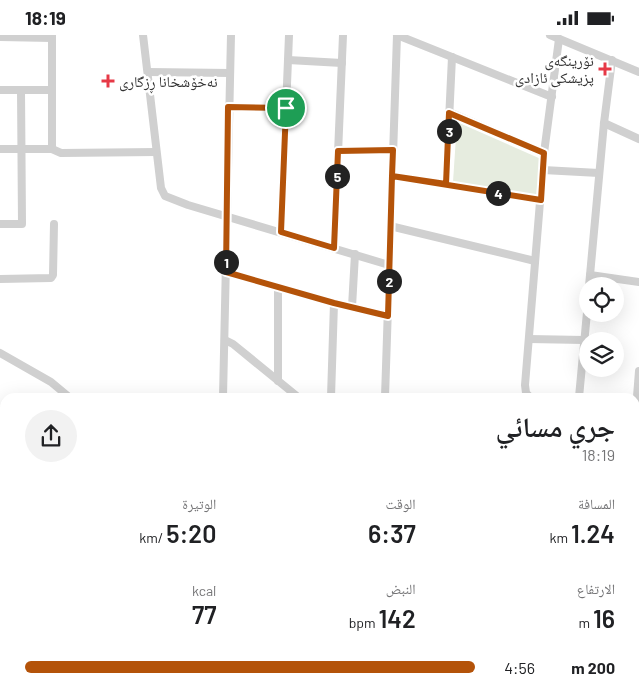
<!DOCTYPE html>
<html lang="ar">
<meta charset="utf-8">
<style>
body{margin:0;font-family:Barlow,"Noto Naskh Arabic",sans-serif;background:#f2f2f2;color:#202124;direction:rtl;height:100vh;display:flex;flex-direction:column;font-size:19px;white-space:nowrap}
*{box-sizing:border-box;margin:0}
p{font-size:16px;color:#757577}
.icon{flex:none;width:28px;height:28px;fill:none;stroke:currentColor;stroke-width:2;stroke-linecap:round;stroke-linejoin:round}
.map{position:relative;flex:1;overflow:hidden;direction:ltr}
.panel{position:absolute;left:0px;top:358px;width:640px;height:304px;display:flex;flex-direction:column;background:#fff;border-radius:15px 15px 0 0;box-shadow:0 5px 20px #0002;direction:rtl}
.panel>*{flex:none}
.buttons{position:absolute;left:579px;top:242px;display:grid;gap:10px}
.buttons a{display:grid;place-items:center;width:45px;height:45px;border-radius:50%;background:#fff;box-shadow:0 5px 20px #0002;font-size:25px}
.pin{position:absolute;display:grid;place-items:center;width:42px;height:42px;color:#fff;margin:-21px;border:2px solid #fff;border-radius:50%;box-shadow:0 1px 5px #0007}
.km{position:absolute;width:25px;height:25px;margin:-12px;border-radius:50%;background:#222;color:#fff;font-size:14px;line-height:25px;text-align:center}
.round{display:grid;place-items:center;flex:none;width:52px;height:52px;border-radius:26px;background:#f2f2f2}
.head{display:flex;align-items:center;justify-content:space-between;height:85px;padding:0 25px}
h1{font-size:28px;font-weight:600;line-height:38px}
.metrics{display:grid;grid-template-columns:repeat(3,1fr);gap:8px;height:85px;padding:5px 25px}
.metrics div{display:grid;align-content:center}
.metrics b{font-size:25px;font-weight:600}
.metrics small{font-size:14px;font-weight:400}
.metrics p{font-size:14px}
ul{padding:0 25px;list-style:none;font-size:16px}
li{display:grid;grid-template-columns:80px 60px 1fr;align-items:center;height:38px}
li i{height:12px;border-radius:6px;background:#b45309}
.status{display:flex;justify-content:space-between;align-items:center;height:35px;padding:0 25px;background:#fff;direction:ltr}
.status svg{height:14px;fill:currentColor}
.map>svg:first-child{display:block}
.green{fill:#e6ecdf}
.lines{fill:none;stroke-linecap:round;stroke-linejoin:round}
.minor{stroke:#d0d0d0;stroke-width:8}
.route-casing{stroke:#fff;stroke-width:10}
.route{stroke:#b45309;stroke-width:6}
.poi-dot{fill:#e63946;stroke:#fff;stroke-width:2}
.labels{text-anchor:middle;dominant-baseline:central;stroke-width:5;stroke-linejoin:round;paint-order:stroke}
.poi-label{font-size:15px;fill:#333;stroke:#fff;text-anchor:end}
</style>
<div class="status"><b>18:19</b><svg viewBox="0 0 49 12"><path d="M0 12V9h3v3zM5 12V6h3v6zM10 12V3h3v9zM15 12V0h3v12zM26 1h20v11H26zM47 4h2v5h-2z"/></svg></div>
<div class="map">
<svg width="639" height="661" viewBox="0 0 639 661">
<rect width="100%" height="100%" fill="#fff"/>
<polygon class="green" points="457,87 541,124 536,160 453,147"/>
<g class="lines">
<g class="minor">
<polyline points="143,0 161,153 165,161 188,170 389,230"/>
<polyline points="397,0 552,62"/>
<polyline points="550,0 639,37"/>
<polyline points="0,2 52,3"/>
<polyline points="288,25 342,28"/>
<polyline points="148,37 230,38"/>
<polyline points="0,55 52,55"/>
<polyline points="228,72 286,73"/>
<polyline points="449,77 544,118"/>
<polyline points="604,88 639,104"/>
<polyline points="0,114 52,114 61,118 156,117"/>
<polyline points="52,114 52,0"/>
<polyline points="338,116 393,115"/>
<polyline points="543,135 599,138"/>
<polyline points="392,141 541,165"/>
<polyline points="446,149 452,22"/>
<polyline points="0,189 22,189 21,55"/>
<polyline points="390,191 535,226"/>
<polyline points="281,197 289,0"/>
<polyline points="334,213 343,0"/>
<polyline points="226,237 334,268 388,281"/>
<polyline points="590,240 639,247"/>
<polyline points="0,244 51,243 53,240 54,189"/>
<polyline points="589,251 604,88 612,25"/>
<polyline points="352,272 355,219"/>
<polyline points="529,304 584,305"/>
<polyline points="225,305 233,309 298,362"/>
<polyline points="0,318 51,347 69,362"/>
<polyline points="278,346 278,252"/>
<polyline points="223,362 231,0"/>
<polyline points="331,362 334,268"/>
<polyline points="385,362 397,0"/>
<polyline points="530,362 526,358 525,350 544,118 559,4"/>
<polyline points="579,362 588,267"/>
<polyline points="0,382 5,383"/>
<polyline points="635,387 639,336"/>
<polyline points="635,416 639,416"/>
<polyline points="0,445 5,446"/>
<polyline points="635,476 639,476"/>
<polyline points="635,511 639,510"/>
<polyline points="0,521 5,522"/>
<polyline points="635,576 639,576"/>
<polyline points="0,601 5,601"/>
<polyline points="635,654 639,653"/>
<polyline points="82,656 82,661"/>
<polyline points="187,656 187,661"/>
<polyline points="241,656 242,661"/>
<polyline points="294,656 295,661"/>
<polyline points="348,656 349,661"/>
<polyline points="402,656 403,661"/>
<polyline points="456,656 456,661"/>
<polyline points="509,656 510,661"/>
<polyline points="563,656 564,661"/>
<polyline points="156,661 156,656"/>
<polyline points="577,661 616,656"/>
</g>
</g>
<g class="lines">
<defs>
<polyline id="route" points="286,73 228,72 226,237 334,268 388,281 392,141 446,149 449,78 544,118 541,165 392,141 393,115 338,116 334,213 281,197 286,73"/>
</defs>
<use href="#route" class="route-casing"/>
<use href="#route" class="route"/>
</g>
<g class="poi-dot">
<path d="M602.5 26.5h5v5h5v5h-5v5h-5v-5h-5v-5h5z"/>
<path d="M105.5 38.5h5v5h5v5h-5v5h-5v-5h-5v-5h5z"/>
</g>
<g class="labels">
<g class="poi-label">
<text x="594" y="25">نۆرینگەی<tspan x="594" dy="17">پزیشکی ئازادی</tspan></text>
<text x="119" y="46" text-anchor="start">نەخۆشخانا ڕزگاری</text>
</g>
</g>
</svg>
<div class="buttons">
<a><svg class="icon" aria-label="locate" viewBox="0 0 24 24"><circle cx="12" cy="12" r="6"/><path d="M12 2v4M12 18v4M2 12h4M18 12h4"/></svg></a>
<a><svg class="icon" aria-label="layers" viewBox="0 0 24 24"><path d="M12 4l9 5-9 5-9-5zM3 14l9 5 9-5"/></svg></a>
</div>
<div class="pin" style="left:286px;top:73px;background:#1e9e55"><svg class="icon" aria-label="arrive" viewBox="0 0 24 24"><path d="M6 21V4h12l-3 4 3 4H6"/></svg></div>
<b class="km" style="left:226px;top:227px">1</b>
<b class="km" style="left:389px;top:246px">2</b>
<b class="km" style="left:449px;top:96px">3</b>
<b class="km" style="left:498px;top:158px">4</b>
<b class="km" style="left:337px;top:141px">5</b>
<section class="panel">
<div class="head"><div><h1>جري مسائي</h1><p>18:19</p></div><a class="round"><svg class="icon" aria-label="share" viewBox="0 0 24 24"><path d="M12 15V3M7 8l5-5 5 5M5 13v7h14v-7"/></svg></a></div>
<div class="metrics">
<div><p>المسافة</p><b>1.24<small> km</small></b></div>
<div><p>الوقت</p><b>6:37</b></div>
<div><p>الوتيرة</p><b>5:20<small> /km</small></b></div>
</div>
<div class="metrics">
<div><p>الارتفاع</p><b>16<small> m</small></b></div>
<div><p>النبض</p><b>142<small> bpm</small></b></div>
<div><p>kcal</p><b>77</b></div>
</div>
<ul>
<li><b>200 m</b>4:56<i style="width:100%"></i></li>
</ul>
</section>
</div>
